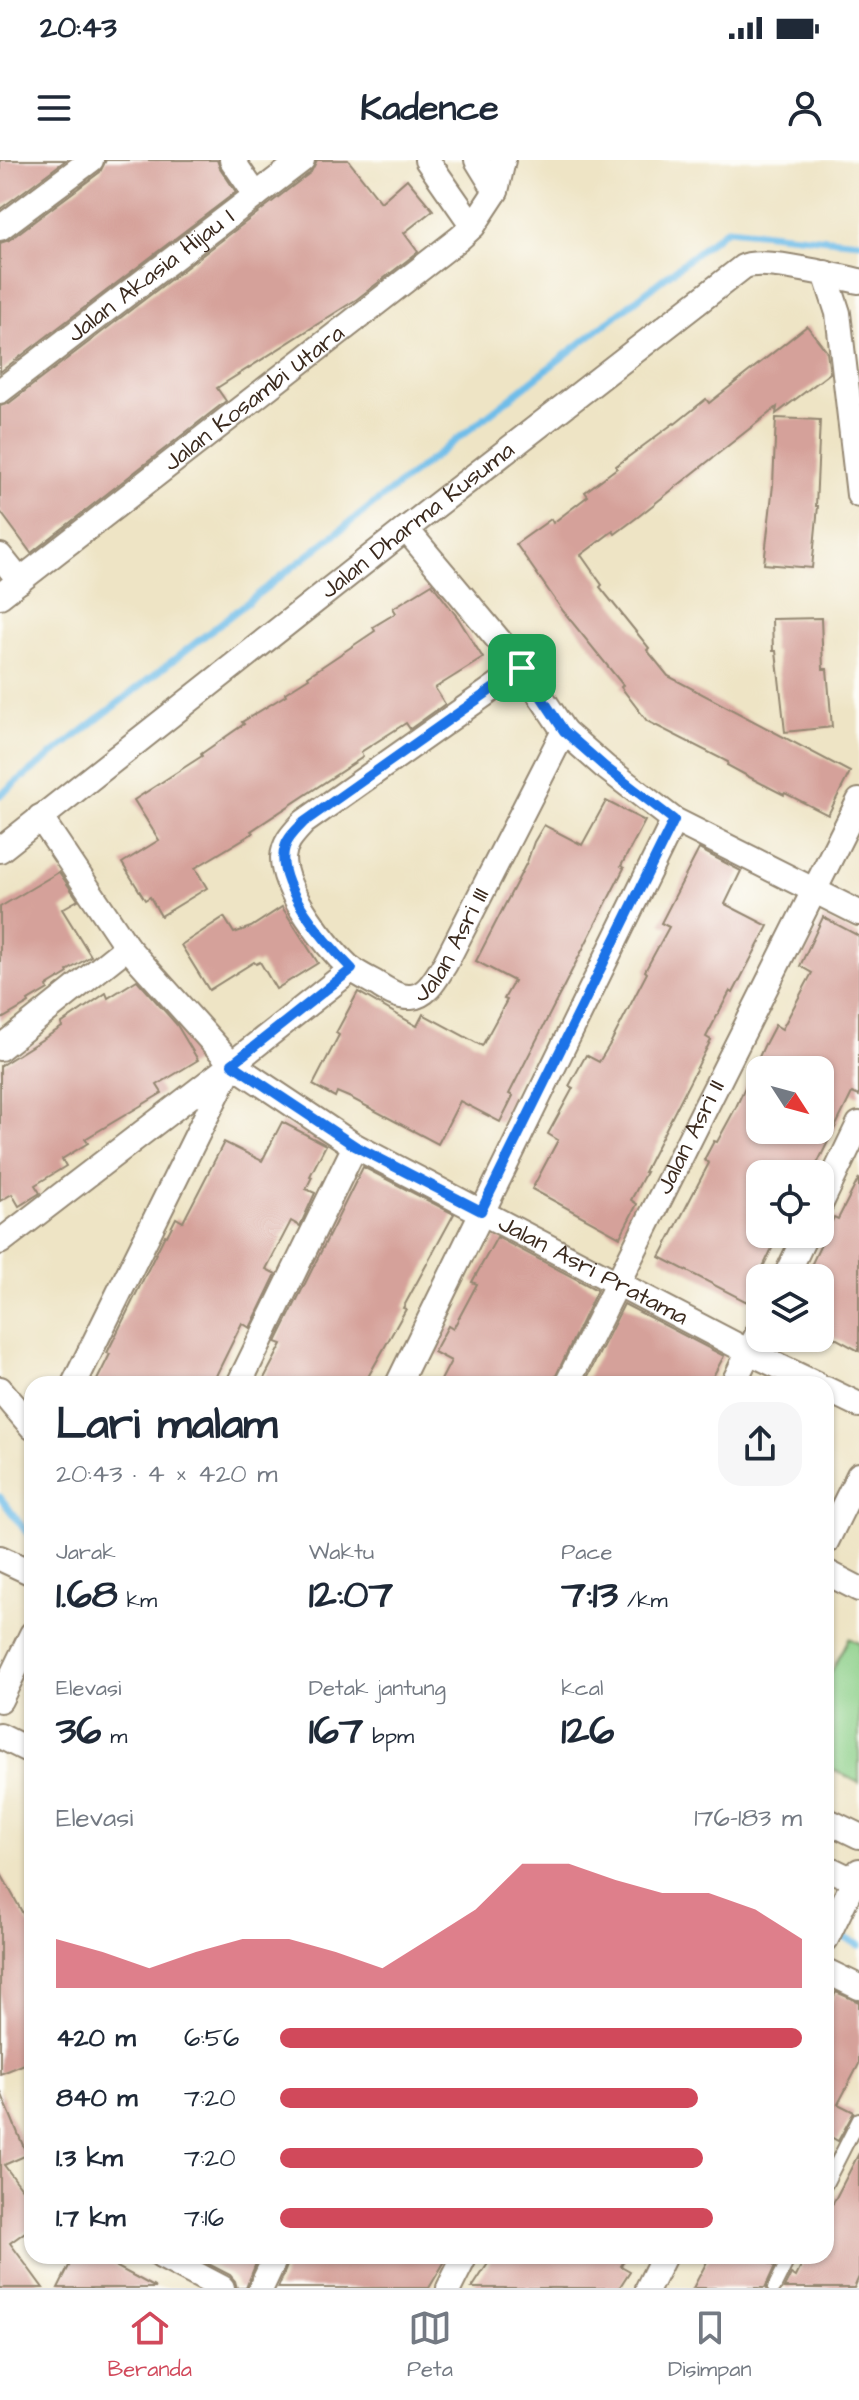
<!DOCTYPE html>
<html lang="id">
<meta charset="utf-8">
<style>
body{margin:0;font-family:"Architects Daughter",sans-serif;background:#f6f6f7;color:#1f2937;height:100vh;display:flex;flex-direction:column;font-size:30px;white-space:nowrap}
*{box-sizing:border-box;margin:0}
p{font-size:26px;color:#747a83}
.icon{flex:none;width:44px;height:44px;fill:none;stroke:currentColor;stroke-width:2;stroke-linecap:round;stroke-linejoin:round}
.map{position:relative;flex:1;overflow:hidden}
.sheet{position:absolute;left:24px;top:1216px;width:810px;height:888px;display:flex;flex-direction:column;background:#fff;border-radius:24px;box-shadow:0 2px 6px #0004}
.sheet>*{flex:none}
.needle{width:52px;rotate:126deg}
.controls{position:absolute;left:746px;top:896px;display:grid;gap:16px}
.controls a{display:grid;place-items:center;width:88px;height:88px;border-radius:16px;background:#fff;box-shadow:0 2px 6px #0004;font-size:40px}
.pin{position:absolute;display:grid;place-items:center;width:68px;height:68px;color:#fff;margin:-34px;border-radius:16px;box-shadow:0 4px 12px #0006}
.round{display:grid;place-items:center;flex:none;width:84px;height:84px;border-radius:24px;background:#f6f6f7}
.headline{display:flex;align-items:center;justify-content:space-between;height:136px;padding:0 32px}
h1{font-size:44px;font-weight:800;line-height:60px}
.metrics{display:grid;grid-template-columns:repeat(3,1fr);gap:12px;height:136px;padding:8px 32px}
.metrics div{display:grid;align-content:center}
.metrics b{font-size:40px;font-weight:800}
.metrics small{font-size:22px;font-weight:400}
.metrics p{font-size:22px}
.chart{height:224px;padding:16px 32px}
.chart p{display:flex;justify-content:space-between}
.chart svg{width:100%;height:144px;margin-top:8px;fill:#d1495b;opacity:.7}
ul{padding:0 32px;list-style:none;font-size:26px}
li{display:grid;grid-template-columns:128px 96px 1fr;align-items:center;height:60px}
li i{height:20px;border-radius:10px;background:#d1495b}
.status{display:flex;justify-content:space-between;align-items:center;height:56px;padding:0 40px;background:#fff;direction:ltr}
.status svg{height:22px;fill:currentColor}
header{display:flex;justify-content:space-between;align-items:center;height:104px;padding:0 32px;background:#fff;font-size:36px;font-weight:800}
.menu{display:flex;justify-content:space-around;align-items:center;height:112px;border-top:2px solid #e0e1e3;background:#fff;font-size:22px;color:#747a83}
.menu a{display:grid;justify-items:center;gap:4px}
.menu .selected{color:#d1495b}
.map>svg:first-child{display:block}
.green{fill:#8bcf88;stroke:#637c53;stroke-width:2}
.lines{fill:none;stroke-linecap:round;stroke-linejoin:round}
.stream{stroke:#6fbde9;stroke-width:7}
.building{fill:#d5a19a;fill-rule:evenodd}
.service-casing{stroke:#948772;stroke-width:16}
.minor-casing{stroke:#948772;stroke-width:28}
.service{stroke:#fff;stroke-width:12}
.minor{stroke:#fff;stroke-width:24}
.route-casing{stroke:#fff;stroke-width:16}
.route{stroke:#1a73e8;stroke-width:10}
.labels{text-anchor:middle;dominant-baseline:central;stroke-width:6;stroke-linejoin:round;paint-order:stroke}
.street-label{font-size:24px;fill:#3b2a1e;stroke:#fdfcf7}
</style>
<div class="status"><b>20:43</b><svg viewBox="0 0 49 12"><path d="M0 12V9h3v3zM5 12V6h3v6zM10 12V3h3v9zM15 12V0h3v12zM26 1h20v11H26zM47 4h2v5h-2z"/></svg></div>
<header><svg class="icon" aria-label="menu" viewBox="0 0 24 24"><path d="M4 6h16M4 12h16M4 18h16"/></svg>Kadence<svg class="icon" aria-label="person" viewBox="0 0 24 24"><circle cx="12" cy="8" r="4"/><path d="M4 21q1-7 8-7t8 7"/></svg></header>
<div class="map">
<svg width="859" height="2128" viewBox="0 0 859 2128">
<rect width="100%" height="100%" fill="#fdfcf7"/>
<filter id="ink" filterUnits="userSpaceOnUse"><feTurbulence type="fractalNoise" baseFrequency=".0125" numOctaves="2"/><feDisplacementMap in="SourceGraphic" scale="16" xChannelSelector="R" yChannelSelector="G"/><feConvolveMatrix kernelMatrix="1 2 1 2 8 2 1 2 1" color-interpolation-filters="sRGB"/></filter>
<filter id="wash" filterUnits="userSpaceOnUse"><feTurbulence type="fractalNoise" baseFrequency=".006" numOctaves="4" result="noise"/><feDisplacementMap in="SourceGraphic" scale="32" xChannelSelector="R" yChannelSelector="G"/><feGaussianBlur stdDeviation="1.8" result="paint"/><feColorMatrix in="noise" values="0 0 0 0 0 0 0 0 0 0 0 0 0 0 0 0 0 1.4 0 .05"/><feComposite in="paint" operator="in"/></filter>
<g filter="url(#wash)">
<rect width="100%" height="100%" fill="#eee4c5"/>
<polygon class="green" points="849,1478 859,1483 859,1623 826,1606 826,1522"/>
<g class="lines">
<g class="stream">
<polyline points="0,635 727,69 859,82"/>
<polyline points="0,1337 27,1373 32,1375"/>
<polyline points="835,1773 859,1785"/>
</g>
</g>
<g id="blocks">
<g class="building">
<polygon points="0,0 66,0 0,49"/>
<polygon points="106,0 217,0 220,8 236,32 0,212 0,83 9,80 100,12"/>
<polygon points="317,0 348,0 381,42 407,19 433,50 404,73 418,92 357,139 217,228 226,241 31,393 0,351 0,246 9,243 311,12"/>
<polygon points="807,166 827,192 830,213 776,254 777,247 639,356 615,374 613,371 581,395 602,425 600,427 649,488 647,490 668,516 850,612 828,655 785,633 784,635 753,619 727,605 728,602 647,561 621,527 623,525 563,451 516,384 551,359 553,363 588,336 585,332 617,308 616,306 674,263 675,264 706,239 709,243"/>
<polygon points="776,258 820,260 816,346 818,346 812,408 764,404 773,325"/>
<polygon points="432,424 458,458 483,498 435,528 445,544 410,569 406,563 361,592 363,597 251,671 253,673 195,708 207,728 161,756 150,737 145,740 122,703 159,680 134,640 202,596 201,594 244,564 242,562 286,535 285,533 309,518 308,516 375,471 373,467 396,453 393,448"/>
<polygon points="821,458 823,509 827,509 832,567 785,572 776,491 773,491 772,459"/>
<polygon points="606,641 645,661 621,706 624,708 509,934 513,936 500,962 460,941 438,984 351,938 337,932 335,937 313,925 339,875 336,873 358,832 417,866 423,854 482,886 507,840 504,839 514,821 476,801 527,702 534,682 544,665 582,685"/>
<polygon points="699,689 741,711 725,744 768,766 733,833 730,831 706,877 711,880 644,1012 646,1012 631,1040 637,1044 620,1077 532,1029 558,980 548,974 573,928 569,926 586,895 599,902 610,884 647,813 645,811 669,767 661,763"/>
<polygon points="59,712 78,740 62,749 91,796 67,811 68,813 47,826 48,829 28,841 29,843 0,860 0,747"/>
<polygon points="282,747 318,803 276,829 260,802 256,804 254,802 209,830 181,785 224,757 234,773 251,767"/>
<path d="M823 757 859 776V936L852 933 812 1014H754L760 1017V1074H779L759 1115 762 1116 747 1142 660 1097 709 1003 704 1000 714 981 717 982 736 947 764 886 775 865 782 869 812 813 800 806ZM760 910H820V970H760Z"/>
<polygon points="137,820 177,865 198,900 157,925 162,933 85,979 88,983 62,999 66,1006 35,1025 40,1033 19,1046 12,1034 0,1041 0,906 62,867 61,864 106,833 108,838"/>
<polygon points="282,962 326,985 310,1016 312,1017 306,1029 315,1033 300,1066 291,1061 266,1109 276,1114 250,1168 242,1163 212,1224 95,1224 110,1194 107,1193 165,1075 167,1076 176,1058 183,1062 224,982 262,1001"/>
<polygon points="363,1007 454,1054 403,1148 406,1149 364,1224 261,1224 282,1184 276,1182"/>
<polygon points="859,1018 859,1191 820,1170 820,1118 805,1118 834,1057 838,1059"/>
<polygon points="497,1077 597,1130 552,1224 439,1224 451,1201 434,1192 448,1166 453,1169 477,1124 472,1122"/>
<polygon points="624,1144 724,1196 709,1224 584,1224"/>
<polygon points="0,1712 32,1770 32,1901 0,1914"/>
<polygon points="836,1832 859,1842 859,1904 838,1944 854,1952 838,1981 826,1974 826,1851"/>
<polygon points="0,1930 27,1995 4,2005 32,2042 32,2067 10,2083 43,2128 0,2128"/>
<polygon points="859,1993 859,2117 854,2128 784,2128 791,2114 796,2117 806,2096 826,2096 826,2057"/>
<polygon points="74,2096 97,2096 156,2128 58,2128"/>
<polygon points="193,2096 259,2096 246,2128 237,2128 235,2121 230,2115"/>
<polygon points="291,2096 448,2096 429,2128 278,2128"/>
<polygon points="493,2096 627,2096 621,2106 630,2111 619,2128 472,2128"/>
<polygon points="710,2096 755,2096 775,2106 765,2128 693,2128"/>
</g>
</g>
</g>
<g filter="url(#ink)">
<use href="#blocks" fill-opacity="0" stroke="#948772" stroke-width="2"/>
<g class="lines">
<defs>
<g id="service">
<polyline points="826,2024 859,1959"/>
<polyline points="774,2128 790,2096"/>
</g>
<g id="minor">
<polyline points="232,0 256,35"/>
<polyline points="427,0 473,66"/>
<polyline points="477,0 496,31"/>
<polyline points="0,68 91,0"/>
<polyline points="825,113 838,153 859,335"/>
<path id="s1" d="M0 231 302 0"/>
<polyline points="406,369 522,508 564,571 605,607 674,660 859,753"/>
<polyline points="0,396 20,421"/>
<path id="s2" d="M0 436 460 78 473 66 496 31 503 0"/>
<path id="s3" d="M522 508 304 662C294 673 284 682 283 698 283 731 326 786 350 808 358 814 368 819 377 824 387 830 398 838 411 837 428 836 437 816 445 804L564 571"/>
<path id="s4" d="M40 657 127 787 232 904 355 986 749 1192 816 1224"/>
<path id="s5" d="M0 690 406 369 743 107C761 97 836 116 859 121"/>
<polyline points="0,888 127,787"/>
<polyline points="820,1045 859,964"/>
<polyline points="0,1082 227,908"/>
<polyline points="785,1118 806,1074"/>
<polyline points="74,1224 232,904 352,809"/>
<polyline points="239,1224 355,986"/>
<polyline points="398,1224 674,660"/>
<path id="s6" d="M567 1224 859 641"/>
<polyline points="733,1224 760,1169"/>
<polyline points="0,1229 32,1267"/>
<polyline points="826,1229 859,1245"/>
<polyline points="826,1382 859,1315"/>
<polyline points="0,1398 32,1413"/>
<polyline points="826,1412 859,1429"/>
<polyline points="0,1540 32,1474"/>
<polyline points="0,1576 32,1592"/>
<polyline points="826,1660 859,1676"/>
<polyline points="826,1707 859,1723"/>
<polyline points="826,1779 859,1711"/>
<polyline points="826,1811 859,1827"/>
<polyline points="161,2096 222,2128"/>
<polyline points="261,2128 276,2096"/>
<polyline points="449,2128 465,2096"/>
<polyline points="648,2128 664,2096"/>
</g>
</defs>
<use href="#service" class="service-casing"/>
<use href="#minor" class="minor-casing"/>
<use href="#service" class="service"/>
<use href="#minor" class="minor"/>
</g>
</g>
<g class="lines" filter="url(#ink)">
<defs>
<path id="route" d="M522 508 564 571 605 607 674 660 481 1051 355 986 232 904 352 809C328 785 273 724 285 687 288 677 297 669 304 662Z"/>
</defs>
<use href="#route" class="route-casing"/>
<use href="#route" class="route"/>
</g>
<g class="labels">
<g class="street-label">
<text stroke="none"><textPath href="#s1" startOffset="190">Jalan Akasia Hijau I</textPath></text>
<text stroke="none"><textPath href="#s2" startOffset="322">Jalan Kosambi Utara</textPath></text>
<text stroke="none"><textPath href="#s5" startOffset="532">Jalan Dharma Kusuma</textPath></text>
<text stroke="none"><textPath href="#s3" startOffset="578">Jalan Asri III</textPath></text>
<text stroke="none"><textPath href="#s6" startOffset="276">Jalan Asri II</textPath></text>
<text stroke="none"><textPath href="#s4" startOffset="730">Jalan Asri Pratama</textPath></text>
</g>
</g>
</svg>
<div class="controls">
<a><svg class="needle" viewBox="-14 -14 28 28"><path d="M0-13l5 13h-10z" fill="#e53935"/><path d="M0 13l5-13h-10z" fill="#747a83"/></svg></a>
<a><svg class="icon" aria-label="locate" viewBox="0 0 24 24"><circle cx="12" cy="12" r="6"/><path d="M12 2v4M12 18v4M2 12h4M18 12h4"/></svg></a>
<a><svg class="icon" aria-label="layers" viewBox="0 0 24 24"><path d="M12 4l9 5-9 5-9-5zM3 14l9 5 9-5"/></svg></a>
</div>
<div class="pin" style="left:522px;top:508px;background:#1e9e55"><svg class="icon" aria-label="arrive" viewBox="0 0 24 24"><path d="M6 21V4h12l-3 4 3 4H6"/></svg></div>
<section class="sheet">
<div class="headline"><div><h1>Lari malam</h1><p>20:43 · 4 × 420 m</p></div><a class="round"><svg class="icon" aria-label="share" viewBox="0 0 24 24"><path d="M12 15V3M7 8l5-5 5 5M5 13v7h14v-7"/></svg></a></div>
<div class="metrics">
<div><p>Jarak</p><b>1.68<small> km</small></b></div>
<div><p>Waktu</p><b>12:07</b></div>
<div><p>Pace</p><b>7:13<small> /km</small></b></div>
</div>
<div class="metrics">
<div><p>Elevasi</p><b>36<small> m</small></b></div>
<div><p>Detak jantung</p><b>167<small> bpm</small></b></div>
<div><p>kcal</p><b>126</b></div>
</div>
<div class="chart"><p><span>Elevasi</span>176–183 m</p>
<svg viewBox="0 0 160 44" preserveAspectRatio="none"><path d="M0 44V29L10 33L20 38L30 33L40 29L50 29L60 33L70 38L80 29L90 20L100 6L110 6L120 11L130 15L140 15L150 20L160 29V44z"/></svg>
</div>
<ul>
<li><b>420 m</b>6:56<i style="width:100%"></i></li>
<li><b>840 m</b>7:20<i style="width:80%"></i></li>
<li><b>1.3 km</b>7:20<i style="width:81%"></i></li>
<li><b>1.7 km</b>7:16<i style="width:83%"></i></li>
</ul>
</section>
</div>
<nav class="menu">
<a class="selected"><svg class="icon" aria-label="home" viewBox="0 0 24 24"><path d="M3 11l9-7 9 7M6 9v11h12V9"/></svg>Beranda</a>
<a><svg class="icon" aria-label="map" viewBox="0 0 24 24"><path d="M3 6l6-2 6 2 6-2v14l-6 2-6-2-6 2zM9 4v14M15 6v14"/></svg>Peta</a>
<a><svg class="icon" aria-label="saved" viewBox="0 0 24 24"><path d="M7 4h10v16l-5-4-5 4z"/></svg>Disimpan</a>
</nav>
